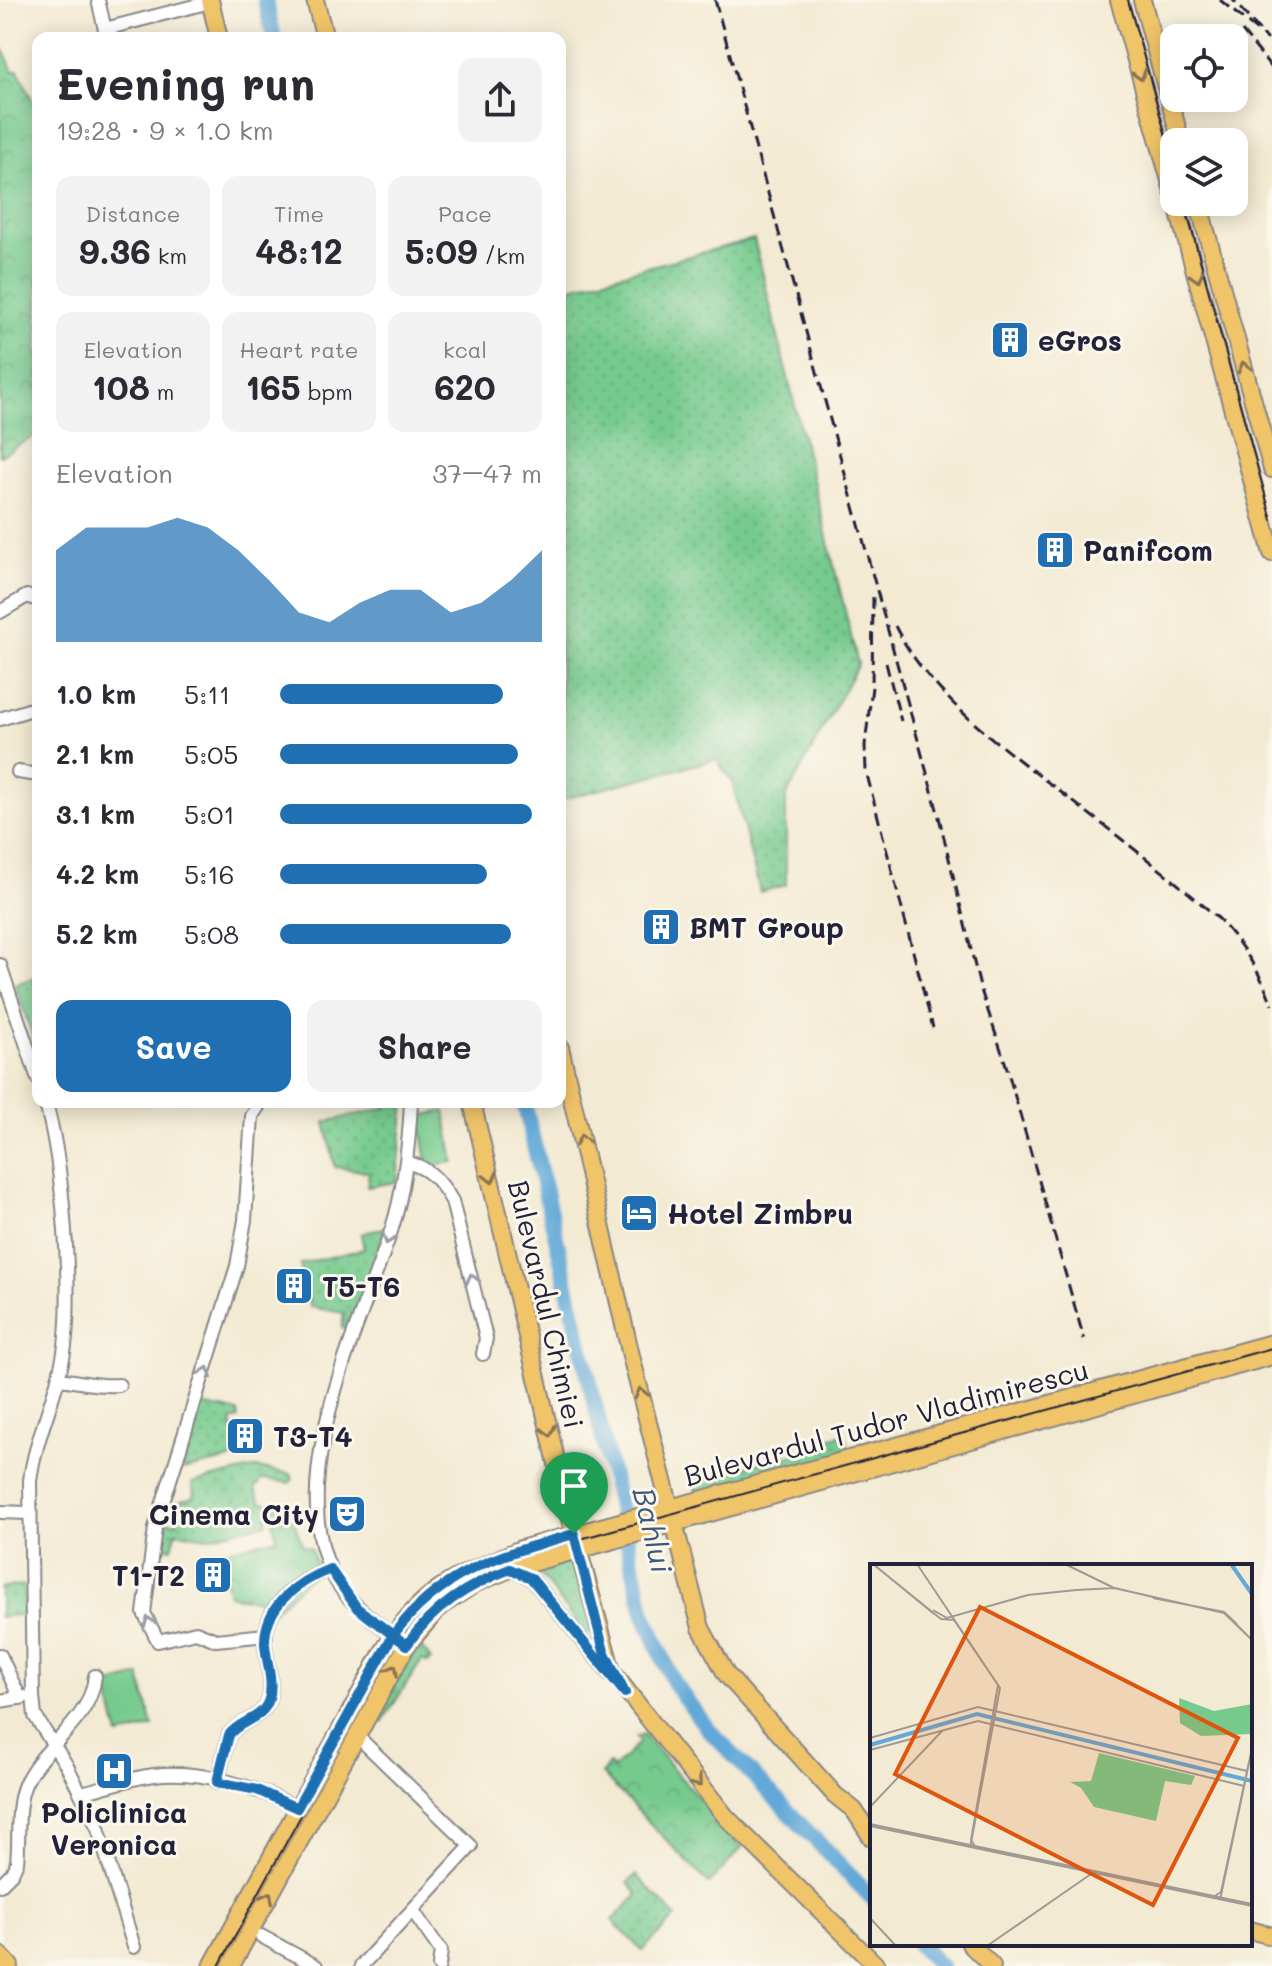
<!DOCTYPE html>
<meta charset="utf-8">
<style>
body{margin:0;font-family:Mali,sans-serif;background:#f2f2f3;color:#2b2b33;height:100vh;display:flex;flex-direction:column;font-size:30px;white-space:nowrap}
*{box-sizing:border-box;margin:0}
p{font-size:26px;color:#7c7c81}
.icon{flex:none;width:44px;height:44px;fill:none;stroke:currentColor;stroke-width:2;stroke-linecap:round;stroke-linejoin:round}
.map{position:relative;flex:1;overflow:hidden}
.panel{position:absolute;left:32px;top:32px;width:534px;height:1076px;display:flex;flex-direction:column;background:#fff;border-radius:16px;box-shadow:0 4px 20px #0003}
.panel>*{flex:none}
.controls{position:absolute;left:1160px;top:24px;display:grid;gap:16px}
.controls a{display:grid;place-items:center;width:88px;height:88px;border-radius:16px;background:#fff;box-shadow:0 4px 20px #0003;font-size:40px}
.pin{position:absolute;display:grid;place-items:center;width:68px;height:68px;color:#fff;margin:-82px -34px;border-radius:50% 50% 50% 0;rotate:-45deg;box-shadow:0 0 8px #0007}
.pin .icon{rotate:45deg}
.round{display:grid;place-items:center;flex:none;width:84px;height:84px;border-radius:16px;background:#f2f2f3}
.headline{display:flex;align-items:center;justify-content:space-between;height:136px;padding:0 24px}
h1{font-size:44px;font-weight:800;line-height:60px}
.figures{display:grid;grid-template-columns:repeat(3,1fr);gap:12px;height:136px;padding:8px 24px}
.figures div{display:grid;align-content:center;border-radius:16px;background:#f2f2f3;text-align:center}
.figures b{font-size:34px;font-weight:800}
.figures small{font-size:22px;font-weight:400}
.figures p{font-size:22px}
.chart{height:224px;padding:16px 24px}
.chart p{display:flex;justify-content:space-between}
.chart svg{width:100%;height:144px;margin-top:8px;fill:#1f6fb2;opacity:.7}
.action{display:flex;gap:16px;margin-top:auto;padding:16px 24px}
.action a{flex:1;height:92px;border-radius:16px;background:#1f6fb2;color:#fff;font-size:32px;font-weight:800;line-height:92px;text-align:center}
.action a+a{background:#f2f2f3;color:#2b2b33}
ul{padding:0 24px;list-style:none;font-size:26px}
li{display:grid;grid-template-columns:128px 96px 1fr;align-items:center;height:60px}
li i{height:20px;border-radius:10px;background:#1f6fb2}
.map>svg:first-child{display:block}
.grass{fill:url(#grass-dots);stroke:#4c7664;stroke-width:2}
.park{fill:url(#park-crowns);stroke:#4c7664;stroke-width:2}
.pitch{fill:#76ca8e;stroke:#4c7664;stroke-width:2}
.lines{fill:none;stroke-linecap:round;stroke-linejoin:round}
.river{stroke:#62a8d8;stroke-width:16}
.minor-casing{stroke:#8a8687;stroke-width:16}
.major-casing{stroke:#8a8687;stroke-width:20}
.minor{stroke:#fff;stroke-width:12}
.major{stroke:#f0c469;stroke-width:16}
.tram{stroke:#22223b;stroke-width:2}
.rail{stroke:#22223b;stroke-width:3;stroke-dasharray:12 6;stroke-linecap:butt}
.oneway{stroke:#897352}
.oneway2{stroke:#9c9ca7}
.route-casing{stroke:#fff;stroke-width:16}
.route{stroke:#1f6fb2;stroke-width:10}
.labels{text-anchor:middle;dominant-baseline:central;stroke-width:6;stroke-linejoin:round;paint-order:stroke}
.poi-label{font-size:28px;font-weight:bold;fill:#22223b;stroke:#fbf7ec;text-anchor:start}
.street-label{font-size:28px;fill:#22223b;stroke:#fbf7ec}
.water-label{font-size:30px;font-style:italic;fill:#3c587a;stroke:#fbf7ec}
.inset-river{fill:none;stroke:#62a8d8;stroke-width:4}
.inset-road{fill:none;stroke:#9f9a96;stroke-width:2}
.view{fill:#de560e;fill-opacity:0.15;stroke:#de560e;stroke-width:4}
.inset-edge{fill:none;stroke:#22223b;stroke-width:4}
</style>
<div class="map">
<svg width="1272" height="1966" viewBox="0 0 1272 1966">
<defs>
<pattern id="grass-dots" width="8" height="8" patternUnits="userSpaceOnUse" patternTransform="scale(2)"><rect width="8" height="8" fill="#76ca8e"/><path d="M2 2h.1M6 6h.1" fill="none" stroke="#66ad7b" stroke-width="1.8" stroke-linecap="round"/></pattern>
<pattern id="park-crowns" width="20" height="18" patternUnits="userSpaceOnUse" patternTransform="scale(2)"><rect width="20" height="18" fill="#76ca8e"/><path d="M2 6a3 3 0 1 1 6 0M12 15a3 3 0 1 1 6 0" fill="none" stroke="#66ad7b"/></pattern>
</defs>
<rect width="100%" height="100%" fill="#fbf7ec"/>
<filter id="ink" filterUnits="userSpaceOnUse"><feTurbulence type="fractalNoise" baseFrequency=".0125" numOctaves="2"/><feDisplacementMap in="SourceGraphic" scale="16" xChannelSelector="R" yChannelSelector="G"/><feConvolveMatrix kernelMatrix="1 2 1 2 8 2 1 2 1" color-interpolation-filters="sRGB"/></filter>
<filter id="wash" filterUnits="userSpaceOnUse"><feTurbulence type="fractalNoise" baseFrequency=".006" numOctaves="4" result="noise"/><feDisplacementMap in="SourceGraphic" scale="32" xChannelSelector="R" yChannelSelector="G"/><feGaussianBlur stdDeviation="1.8" result="paint"/><feColorMatrix in="noise" values="0 0 0 0 0 0 0 0 0 0 0 0 0 0 0 0 0 1.4 0 .05"/><feComposite in="paint" operator="in"/></filter>
<g filter="url(#wash)">
<rect width="100%" height="100%" fill="#f3ead3"/>
<g class="grass">
<polygon points="754,239 858,664 786,797 786,885 760,892 732,781 716,759 560,800 560,290"/>
<polygon points="34,978 38,993 38,1053 15,984"/>
<polygon points="384,1102 405,1102 397,1182 367,1187 369,1172 335,1167 325,1122 385,1108"/>
<polygon points="386,1227 349,1329 342,1328 344,1313 310,1307 300,1264 364,1249 361,1234"/>
<polygon points="200,1405 238,1412 239,1419 231,1421 238,1450 247,1449 249,1455 183,1470"/>
<polygon points="840,1435 847,1440 849,1453 738,1484 737,1479 699,1493 693,1486 696,1478 824,1447 823,1439"/>
<polygon points="256,1468 291,1474 293,1479 289,1483 263,1479 255,1489 261,1502 287,1505 289,1512 266,1517 267,1523 208,1537 176,1532 172,1548 156,1545 159,1526 164,1527 165,1521 176,1523 178,1514 167,1511 169,1504 195,1497 192,1483"/>
<polygon points="566,1562 575,1564 592,1630 587,1636 538,1572"/>
<polygon points="23,1585 24,1614 0,1617 0,1588"/>
<polygon points="419,1644 431,1660 428,1663 422,1660 382,1722 376,1718"/>
<polygon points="636,1875 676,1917 642,1951 612,1920 638,1895 628,1883"/>
</g>
<g class="park">
<polygon points="0,42 13,71 18,70 38,112 38,434 0,456"/>
<polygon points="292,1517 303,1546 311,1548 316,1565 314,1573 267,1617 259,1616 261,1600 229,1595 218,1552 277,1538 273,1522"/>
<polygon points="643,1734 742,1848 709,1884 602,1774 609,1764 613,1769 640,1742 636,1737"/>
</g>
<g class="pitch">
<polygon points="445,1111 454,1162 428,1166 419,1116"/>
<polygon points="140,1676 153,1727 119,1736 106,1685"/>
</g>
<g class="lines">
<g class="river">
<polyline points="265,0 274,38"/>
<polyline points="524,1102 644,1613 673,1682 707,1728 872,1898"/>
<polyline points="918,1944 940,1966"/>
</g>
</g>
</g>
<g filter="url(#ink)">
<g class="lines">
<defs>
<g id="minor">
<polyline points="98,0 107,38"/>
<polyline points="105,29 210,2"/>
<polyline points="0,612 27,596 38,600"/>
<polyline points="0,719 38,707"/>
<polyline points="18,772 38,775"/>
<polyline points="0,965 38,1079"/>
<path d="M45 1102C63 1156 74 1302 63 1358 55 1400 35 1438 30 1481L33 1696 35 1716 67 1766 98 1828 134 1947"/>
<polyline points="261,1102 252,1116 245,1220 237,1266 155,1528 144,1613 158,1641 196,1632 216,1640 266,1635"/>
<path d="M406 1163C427 1165 442 1183 452 1201L486 1338 483 1354"/>
<path d="M58 1379C80 1381 97 1387 119 1385"/>
<polyline points="0,1512 28,1513"/>
<polyline points="514,1570 531,1578 610,1675"/>
<path d="M400 1641C374 1620 347 1604 332 1573 284 1475 361 1324 392 1228 405 1188 409 1144 411 1102"/>
<polyline points="0,1655 20,1698"/>
<polyline points="0,1701 24,1697"/>
<polyline points="356,1735 471,1846 361,1966"/>
<path d="M217 1782 229 1735C239 1720 263 1720 269 1699 274 1680 266 1662 265 1644 264 1605 298 1581 330 1569"/>
<path d="M82 1793C105 1787 130 1778 154 1775 200 1769 256 1787 297 1808"/>
<path d="M0 1885 12 1873 17 1862C20 1838 15 1805 26 1782 45 1743 90 1723 95 1676"/>
<polyline points="413,1911 441,1951 439,1966"/>
<polyline points="261,1936 316,1966"/>
</g>
<g id="major">
<polyline points="210,0 219,38"/>
<polyline points="315,0 325,38"/>
<polyline points="1119,0 1174,195"/>
<polyline points="1142,0 1181,142"/>
<polyline points="1176,202 1272,553"/>
<polyline points="1198,202 1272,469"/>
<polyline points="560,1047 632,1360 701,1628 726,1674 835,1795 854,1810 872,1838"/>
<polyline points="472,1102 570,1519 612,1672 726,1817 877,1966"/>
<polyline points="1250,1930 1272,1936"/>
<polyline points="970,1944 992,1966"/>
<polyline points="0,1955 10,1966"/>
<path d="M212 1966 384 1650C426 1584 454 1579 521 1549L1272 1343"/>
<polyline points="231,1966 407,1645 441,1606 476,1583 510,1569 1272,1356"/>
</g>
</defs>
<use href="#minor" class="minor-casing"/>
<use href="#major" class="major-casing"/>
<use href="#minor" class="minor"/>
<use href="#major" class="major"/>
<g class="tram">
<polyline points="1128,0 1174,165"/>
<polyline points="1184,202 1272,520"/>
<path d="M219 1966 389 1654C431 1589 471 1570 544 1549L1272 1348"/>
</g>
<g class="rail">
<polyline points="715,0 938,813 980,987 1006,1065 1084,1339"/>
<polyline points="1220,0 1267,39 1233,0"/>
<polyline points="1242,31 1272,68"/>
<polyline points="873,597 872,687 865,745 866,771 933,1028"/>
<path d="M895 626C931 697 1001 746 1062 793 1115 834 1169 875 1219 919 1242 945 1261 972 1272 1005"/>
<polyline points="886,663 901,721"/>
</g>
</g>
<defs><path id="oneway-chevron" d="M-2-3.5L2.5 0L-2 3.5" fill="none" stroke-width="1.6" stroke-linecap="round" stroke-linejoin="round" transform="scale(2)"/></defs>
<g class="oneway">
<use href="#oneway-chevron" transform="translate(1140 75) rotate(74)"/>
<use href="#oneway-chevron" transform="translate(1197 277) rotate(74)"/>
<use href="#oneway-chevron" transform="translate(1244 367) rotate(-105)"/>
<use href="#oneway-chevron" transform="translate(582 1140) rotate(-103)"/>
<use href="#oneway-chevron" transform="translate(491 1178) rotate(76)"/>
<use href="#oneway-chevron" transform="translate(641 1393) rotate(-104)"/>
<use href="#oneway-chevron" transform="translate(549 1431) rotate(77)"/>
<use href="#oneway-chevron" transform="translate(393 1670) rotate(-61)"/>
<use href="#oneway-chevron" transform="translate(697 1782) rotate(50)"/>
<use href="#oneway-chevron" transform="translate(268 1897) rotate(-62)"/>
</g>
<g class="oneway2">
<use href="#oneway-chevron" transform="translate(388 1239) rotate(110)"/>
<use href="#oneway-chevron" transform="translate(472 1279) rotate(-104)"/>
<use href="#oneway-chevron" transform="translate(206 1372) rotate(-71)"/>
<use href="#oneway-chevron" transform="translate(149 1622) rotate(-109)"/>
</g>
</g>
<g class="lines" filter="url(#ink)">
<defs>
<path id="route" d="M574 1534C500 1555 442 1570 393 1635L357 1608 330 1569C299 1581 264 1605 265 1644 266 1662 274 1680 269 1699 263 1720 239 1720 229 1735L217 1782 257 1790 297 1808 393 1635 407 1645C433 1607 468 1585 510 1569L531 1578 625 1693 604 1651 574 1534"/>
</defs>
<use href="#route" class="route-casing"/>
<use href="#route" class="route"/>
</g>
<defs>
<symbol id="building-square" viewBox="-11 -11 22 22"><rect x="-9" y="-9" width="18" height="18" rx="4" fill="#1f6fb2" stroke="#fbf7ec"/><path d="M-4-6H4V6H1V3H-1V6H-4ZM-2.5-4.3h1.7v1.8h-1.7ZM.8-4.3h1.7v1.8H.8ZM-2.5-1h1.7V.8h-1.7ZM.8-1h1.7V.8H.8Z" fill="#fff"/></symbol>
<symbol id="hotel-square" viewBox="-11 -11 22 22"><rect x="-9" y="-9" width="18" height="18" rx="4" fill="#1f6fb2" stroke="#fbf7ec"/><path d="M-6-4.5h1.5V1H6V5H4.5V3h-9V5H-6ZM-4 0a1.8 1.8 0 1 1 3.6 0ZM.5 0V-2.5h3Q6-2.5 6 0Z" fill="#fff"/></symbol>
<symbol id="theatre-square" viewBox="-11 -11 22 22"><rect x="-9" y="-9" width="18" height="18" rx="4" fill="#1f6fb2" stroke="#fbf7ec"/><path d="M-5-5.5Q0-4 5-5.5V0Q5 5 0 6Q-5 5-5 0ZM-3.3-2.5H-1v1.5H-3.3ZM1-2.5H3.3v1.5H1ZM-2.8 1Q0 5.5 2.8 1Z" fill="#fff"/></symbol>
<symbol id="hospital-square" viewBox="-11 -11 22 22"><rect x="-9" y="-9" width="18" height="18" rx="4" fill="#1f6fb2" stroke="#fbf7ec"/><path d="M-5-5h3v3.5h4V-5h3V5h-3V1.5h-4V5h-3Z" fill="#fff"/></symbol>
</defs>
<g fill-rule="evenodd">
<use href="#building-square" x="988" y="318" width="44" height="44"/>
<use href="#building-square" x="1033" y="528" width="44" height="44"/>
<use href="#building-square" x="639" y="905" width="44" height="44"/>
<use href="#hotel-square" x="617" y="1191" width="44" height="44"/>
<use href="#building-square" x="272" y="1264" width="44" height="44"/>
<use href="#building-square" x="223" y="1414" width="44" height="44"/>
<use href="#theatre-square" x="325" y="1492" width="44" height="44"/>
<use href="#building-square" x="191" y="1553" width="44" height="44"/>
<use href="#hospital-square" x="92" y="1749" width="44" height="44"/>
</g>
<g class="labels">
<g class="poi-label">
<text x="1038" y="340">eGros</text>
<text x="1083" y="550">Panifcom</text>
<text x="689" y="927">BMT Group</text>
<text x="667" y="1213">Hotel Zimbru</text>
<text x="322" y="1286">T5-T6</text>
<text x="273" y="1436">T3-T4</text>
<text x="319" y="1514" text-anchor="end">Cinema City</text>
<text x="185" y="1575" text-anchor="end">T1-T2</text>
<text x="114" y="1812" text-anchor="middle">Policlinica<tspan x="114" dy="32">Veronica</tspan></text>
</g>
<g class="street-label">
<text transform="translate(547 1304) rotate(77)">Bulevardul Chimiei</text>
<text transform="translate(886 1422) rotate(-15)">Bulevardul Tudor Vladimirescu</text>
</g>
<g class="water-label">
<text transform="translate(654 1530) rotate(77)">Bahlui</text>
</g>
</g>
<g transform="translate(870 1564)">
<rect width="382" height="382" fill="#f3ead3"/>
<path d="M229 189 325 212 321 221 295 217 286 257 224 243 211 224 200 218 221 217Z" fill="#76ca8e"/>
<path d="M309 134 344 147 382 140V170L331 172 310 159Z" fill="#76ca8e"/>
<path class="inset-river" d="M361 0 382 30M0 181 107 150 382 217"/>
<path class="inset-road" d="M3 0 64 50M3 0 71 55 84 56 128 121 101 276 107 285M47 0 130 124 100 284M195 0 244 24 354 49 382 76M283 34 354 48 367 60M63 46 77 54 158 31 206 26 245 24 287 34M363 57 382 76M0 174 108 143 377 207M0 186 108 157 374 222M0 243 73 166M0 260 382 340M0 262 382 342M343 333 351 328 382 184M350 336 382 185M0 354 26 382M117 382 221 310"/>
<path class="view" d="M110 43 368 174 283 341 25 210Z"/>
<rect width="382" height="382" class="inset-edge"/>
</g>
</svg>
<div class="controls">
<a><svg class="icon" aria-label="locate" viewBox="0 0 24 24"><circle cx="12" cy="12" r="6"/><path d="M12 2v4M12 18v4M2 12h4M18 12h4"/></svg></a>
<a><svg class="icon" aria-label="layers" viewBox="0 0 24 24"><path d="M12 4l9 5-9 5-9-5zM3 14l9 5 9-5"/></svg></a>
</div>
<div class="pin" style="left:574px;top:1534px;background:#1e9e55"><svg class="icon" aria-label="arrive" viewBox="0 0 24 24"><path d="M6 21V4h12l-3 4 3 4H6"/></svg></div>
<section class="panel">
<div class="headline"><div><h1>Evening run</h1><p>19:28 · 9 × 1.0 km</p></div><a class="round"><svg class="icon" aria-label="share" viewBox="0 0 24 24"><path d="M12 15V3M7 8l5-5 5 5M5 13v7h14v-7"/></svg></a></div>
<div class="figures">
<div><p>Distance</p><b>9.36<small> km</small></b></div>
<div><p>Time</p><b>48:12</b></div>
<div><p>Pace</p><b>5:09<small> /km</small></b></div>
</div>
<div class="figures">
<div><p>Elevation</p><b>108<small> m</small></b></div>
<div><p>Heart rate</p><b>165<small> bpm</small></b></div>
<div><p>kcal</p><b>620</b></div>
</div>
<div class="chart"><p><span>Elevation</span>37–47 m</p>
<svg viewBox="0 0 160 44" preserveAspectRatio="none"><path d="M0 44V16L10 9L20 9L30 9L40 6L50 9L60 16L70 25L80 35L90 38L100 32L110 28L120 28L130 35L140 32L150 25L160 16V44z"/></svg>
</div>
<ul>
<li><b>1.0 km</b>5:11<i style="width:85%"></i></li>
<li><b>2.1 km</b>5:05<i style="width:91%"></i></li>
<li><b>3.1 km</b>5:01<i style="width:96%"></i></li>
<li><b>4.2 km</b>5:16<i style="width:79%"></i></li>
<li><b>5.2 km</b>5:08<i style="width:88%"></i></li>
</ul>
<div class="action"><a>Save</a><a>Share</a></div>
</section>
</div>
